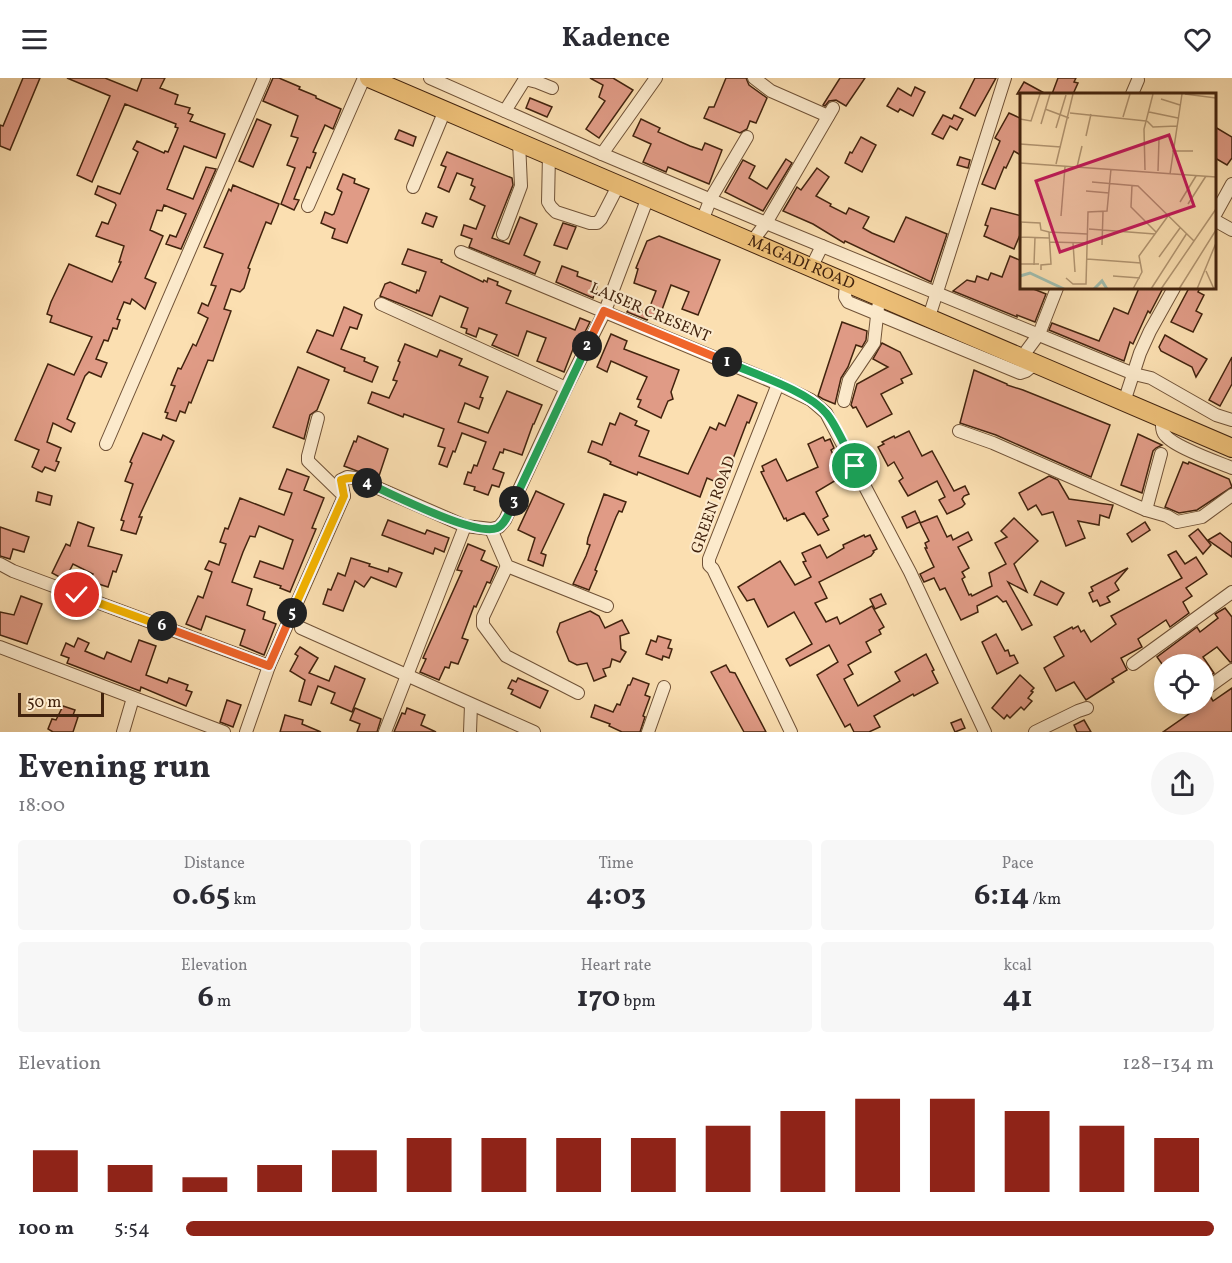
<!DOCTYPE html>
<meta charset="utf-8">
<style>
body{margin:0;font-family:Vollkorn,serif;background:#f7f7f7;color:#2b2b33;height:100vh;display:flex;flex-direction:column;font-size:22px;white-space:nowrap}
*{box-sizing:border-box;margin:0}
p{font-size:20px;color:#7c7c81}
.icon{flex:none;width:33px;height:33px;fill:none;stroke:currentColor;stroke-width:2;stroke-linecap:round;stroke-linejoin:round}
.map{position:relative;height:654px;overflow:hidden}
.details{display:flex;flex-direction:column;background:#fff;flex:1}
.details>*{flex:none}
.buttons{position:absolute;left:1154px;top:576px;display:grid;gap:12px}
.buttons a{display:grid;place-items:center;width:60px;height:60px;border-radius:50%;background:#fff;box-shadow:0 3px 9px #0003;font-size:30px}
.scale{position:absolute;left:18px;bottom:15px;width:86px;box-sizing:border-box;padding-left:6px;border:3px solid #42230e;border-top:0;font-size:16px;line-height:21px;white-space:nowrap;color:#42230e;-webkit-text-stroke:4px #fceacc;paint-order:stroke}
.pin{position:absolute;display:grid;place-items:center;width:51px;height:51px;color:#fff;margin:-26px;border:3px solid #fff;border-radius:50%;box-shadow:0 2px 6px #0007}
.km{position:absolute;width:30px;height:30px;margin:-15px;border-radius:50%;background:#222;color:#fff;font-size:16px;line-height:30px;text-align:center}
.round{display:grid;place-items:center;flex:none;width:63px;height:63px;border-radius:32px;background:#f7f7f7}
.headline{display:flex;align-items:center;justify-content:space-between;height:102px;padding:0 18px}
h1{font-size:33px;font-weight:700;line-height:45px}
.metrics{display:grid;grid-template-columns:repeat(3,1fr);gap:9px;height:102px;padding:6px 18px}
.metrics div{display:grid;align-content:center;border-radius:6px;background:#f7f7f7;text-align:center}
.metrics b{font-size:30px;font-weight:700}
.metrics small{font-size:16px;font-weight:400}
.metrics p{font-size:16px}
.chart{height:168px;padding:12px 18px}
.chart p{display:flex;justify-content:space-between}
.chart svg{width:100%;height:108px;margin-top:6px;stroke:#8f2418;stroke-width:6}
ul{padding:0 18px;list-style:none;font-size:20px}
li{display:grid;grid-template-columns:96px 72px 1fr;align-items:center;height:45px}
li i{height:15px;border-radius:8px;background:#8f2418}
header{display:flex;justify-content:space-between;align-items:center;height:78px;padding:0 18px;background:#fff;font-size:27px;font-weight:700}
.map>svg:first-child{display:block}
.building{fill:#e09b86;stroke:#42230e;stroke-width:1.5}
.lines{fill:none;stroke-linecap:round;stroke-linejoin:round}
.minor-casing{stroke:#705237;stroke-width:14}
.highway-casing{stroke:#42230e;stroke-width:20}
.minor{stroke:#fceacc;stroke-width:12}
.highway{stroke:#eec078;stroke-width:18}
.split-1-casing{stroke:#fff;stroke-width:12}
.split-2-casing{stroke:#fff;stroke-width:12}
.split-3-casing{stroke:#fff;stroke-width:12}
.split-4-casing{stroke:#fff;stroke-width:12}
.split-5-casing{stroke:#fff;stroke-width:12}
.split-6-casing{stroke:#fff;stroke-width:12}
.split-7-casing{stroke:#fff;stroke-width:12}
.split-1{stroke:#22a559;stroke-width:8}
.split-2{stroke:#f0652b;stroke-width:8}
.split-3{stroke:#22a559;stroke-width:8}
.split-4{stroke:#22a559;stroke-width:8}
.split-5{stroke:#f5b400;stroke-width:8}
.split-6{stroke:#f0652b;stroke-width:8}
.split-7{stroke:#f5b400;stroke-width:8}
.labels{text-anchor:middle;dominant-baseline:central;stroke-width:4.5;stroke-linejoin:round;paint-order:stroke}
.street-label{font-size:16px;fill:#42230e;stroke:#fceacc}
.inset-river{fill:none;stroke:#9fbcae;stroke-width:3}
.inset-road{fill:none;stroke:#b19470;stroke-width:1.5}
.view{fill:#c2185b;fill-opacity:0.15;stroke:#c2185b;stroke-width:3}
.inset-edge{fill:none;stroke:#42230e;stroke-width:3}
</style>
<header><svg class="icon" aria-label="menu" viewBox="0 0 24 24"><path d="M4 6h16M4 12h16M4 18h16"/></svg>Kadence<svg class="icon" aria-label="heart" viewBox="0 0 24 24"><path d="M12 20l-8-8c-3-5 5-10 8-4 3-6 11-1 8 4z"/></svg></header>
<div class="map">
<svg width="1232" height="654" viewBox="0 0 1232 654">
<rect width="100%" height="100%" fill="#fbdfb1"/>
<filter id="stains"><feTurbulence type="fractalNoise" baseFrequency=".00333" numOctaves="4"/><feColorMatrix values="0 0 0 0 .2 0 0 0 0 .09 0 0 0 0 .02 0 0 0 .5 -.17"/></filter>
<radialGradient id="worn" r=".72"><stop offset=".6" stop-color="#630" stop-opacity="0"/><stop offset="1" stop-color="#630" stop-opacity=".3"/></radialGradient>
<g class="building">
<polygon points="23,0 40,0 10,72 0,68 0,47 3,48"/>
<polygon points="67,0 105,0 137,13 142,0 165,0 160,10 178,17 175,26 190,30 188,35 193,37 190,43 225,56 216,80 184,68 167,111 193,121 206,89 216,91 181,171 166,166 170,157 176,159 186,136 164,127 162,133 157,132 150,152 163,158 145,200 156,205 145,231 132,221 130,226 124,224 117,241 120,242 117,251 113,250 108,263 104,262 96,281 107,285 101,299 89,294 85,298 67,341 75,345 71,354 53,345 47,364 61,370 56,383 59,384 55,393 45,389 42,394 32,389 39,372 15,362 48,286 74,297 92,259 50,244 52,238 47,236 51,224 69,186 112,204 121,184 119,184 124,168 96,158 102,144 108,146 116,127 115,125 95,116 98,108 120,116 138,74 133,71 137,63 164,75 165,73 168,74 178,50 175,49 176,46 125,26 92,104 77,97 110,18"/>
<polygon points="273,0 279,0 300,9 299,11 316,18 316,20 341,31 333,51 325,47 313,74 316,75 310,90 307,89 294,121 299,122 294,132 281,126 295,90 287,87 298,60 291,58 298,38 263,23"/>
<polygon points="590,0 613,0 633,12 599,60 586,51 605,23 599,19 603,7"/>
<polygon points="726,0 746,0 749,7 767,20 756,45 750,43 747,51 740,55 704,40 709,29 714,29"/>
<polygon points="840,0 865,0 846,28 836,22 829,23 825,28 823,27"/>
<polygon points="975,0 996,0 975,38 960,30"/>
<polygon points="1058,0 1076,0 1074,4 1078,5 1073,16 1052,16"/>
<polygon points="1024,4 1046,16 1017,16"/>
<polygon points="915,9 925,14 913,38 900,31 898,34 887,28 898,10 911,18"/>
<polygon points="530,20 552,29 547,39 526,30"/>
<polygon points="1009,35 1022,41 1022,78 1014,73 1006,90 1004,89 995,111 982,106 1000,63 995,60"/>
<polygon points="943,37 952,41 954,37 963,41 957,52 950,48 943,61 932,56"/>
<polygon points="257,41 271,47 253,89 239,83"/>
<polygon points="641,41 660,50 658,54 690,68 702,72 705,65 722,72 709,106 668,89 666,94 643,84 651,66 633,58"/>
<polygon points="1215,49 1232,59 1232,80 1227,87 1215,80"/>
<polygon points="399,52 416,59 413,68 395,61"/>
<polygon points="861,59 876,67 862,94 845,85 850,74 852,75"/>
<polygon points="447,74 512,100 513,107 492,160 509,166 520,139 537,146 524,177 540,184 535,196 469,169 472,161 461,157 464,147 476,151 485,128 470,121 475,109 471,107 473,101 457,95 449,114 438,109 446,89 441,87"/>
<polygon points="960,79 970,82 968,90 957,87"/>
<polygon points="786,81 792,85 763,133 725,114 743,82 755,88 749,100 767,111"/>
<polygon points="817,90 829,99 816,118 831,126 830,128 846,136 849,130 869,139 863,150 872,155 894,164 906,139 947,156 931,204 845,163 844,165 813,146 783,133 797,109 801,112"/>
<polygon points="343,96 355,101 354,105 369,111 347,165 332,160 335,151 321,145 325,134 332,137 334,136 342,114 337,111"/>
<polygon points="233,107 279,126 271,146 266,144 248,190 250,191 244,210 240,214 231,211 224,231 231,233 213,283 208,282 191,325 189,324 185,335 180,333 176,343 166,340 168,335 165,334 175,308 171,307 178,290 181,291 193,266 196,268 208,240 198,235 202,225 208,228 216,208 211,207 223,176 204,169 229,111 231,113"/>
<polygon points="991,130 1022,138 1022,152 1014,171 984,158 988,148 985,147"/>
<polygon points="426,135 437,139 433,149 422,145"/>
<polygon points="563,145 576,149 567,171 554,167"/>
<polygon points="659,158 720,182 698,237 682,231 689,214 671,207 659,240 650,237 647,242 627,234 631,228 647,236 656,213 634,205 638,191 636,190 647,163"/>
<polygon points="408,171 442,182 441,184 483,204 484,202 487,204 488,200 498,204 497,207 511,213 506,225 575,252 580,240 590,244 576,272 573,271 564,294 537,283 546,260 527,253 518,278 492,267 497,257 479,250 476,259 466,255 467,251 461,249 468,230 440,218 432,238 380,218 385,206 390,204 416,215 417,212 419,213 426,194 402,186"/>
<polygon points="1010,178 1022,183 1022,210 1031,210 1046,216 1035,244 1017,237 1017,239 953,213 967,202 975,204 977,198 988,202 991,195 1002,199"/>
<polygon points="562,188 578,194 577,198 598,206 593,220 556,204"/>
<polygon points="1139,210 1163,210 1150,235 1148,233 1133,266 1130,264 1124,283 1049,252 1052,245 1099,263 1114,230 1128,236"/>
<polygon points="1189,210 1200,210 1198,214 1204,217 1196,233 1202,236 1193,254 1171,244"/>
<polygon points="344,229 362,237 357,251 350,249 341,271 365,280 364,283 378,289 372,304 344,293 345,290 307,274 317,252 333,258"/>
<polygon points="842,244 867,253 866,262 862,269 856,267 848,289 841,300 835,326 823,321 818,318"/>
<polygon points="611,256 627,263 624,271 679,292 671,314 673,321 668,323 661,340 638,329 641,322 637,321 647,299 611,283 607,294 597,289"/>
<polygon points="1165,257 1207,281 1196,299 1192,289 1161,273 1159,269"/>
<polygon points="882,265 900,274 912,296 901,301 903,305 881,316 892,336 867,349 856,329 853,330 851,327 857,306 888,289 873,281"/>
<polygon points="405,266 437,279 440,272 462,281 459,287 488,299 480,319 483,320 479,331 465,325 458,344 488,355 507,313 542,327 534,346 533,346 522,377 504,371 503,375 500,374 493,391 504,395 499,409 492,407 488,417 474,412 475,409 464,406 468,394 471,395 474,387 477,388 486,364 462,355 455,374 453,373 447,389 439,386 445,370 438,368 444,351 404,336 403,339 368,325 372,314 389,320 397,303 393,302 400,284 398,283"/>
<polygon points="1232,279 1232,306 1220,328 1209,322"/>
<polygon points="298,289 329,302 317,332 310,337 304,361 273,349"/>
<polygon points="974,292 1007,306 1007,307 1023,312 1110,347 1091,399 996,357 960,345"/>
<polygon points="738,317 757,325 749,345 747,344 723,407 707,400 700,419 638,394 637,397 610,386 611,384 606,381 588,374 592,363 602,367 610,345 615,347 620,335 637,343 635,347 649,353 639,378 688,396 710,349 716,352 719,345 725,348"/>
<polygon points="909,353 922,378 932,373 954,413 965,408 969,416 964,418 962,421 965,426 962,429 947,436 939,422 945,419 937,403 908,418 899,403 903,400 894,384 888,388 878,369 884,366 882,364 894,358 895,360"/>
<polygon points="143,355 161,362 163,357 174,363 139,439 142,439 136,456 121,452 124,443 121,442 133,406 125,403 132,385 130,384"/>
<polygon points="1138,356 1162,367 1156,370 1153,373 1142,415 1121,407"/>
<polygon points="358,358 388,371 378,401 344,388 354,363 356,364"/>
<polygon points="823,359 825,363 830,361 834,370 831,372 843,398 816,414 828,438 823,441 829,452 818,457 804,435 787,443 786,440 784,441 761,394 764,393 762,388 776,381 787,403 818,389 808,366"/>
<polygon points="1183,384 1188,386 1189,384 1229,401 1232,409 1197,432 1179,435 1165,429"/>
<polygon points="287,391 309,399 304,412 324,420 312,450 316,451 290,514 280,510 281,508 254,499 260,483 283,491 293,462 259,448 255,459 250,458 243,474 232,504 252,511 247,527 265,534 263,541 276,546 264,577 240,567 245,552 206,538 201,552 186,546 198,518 203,520 212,494 205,491 209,483 219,487 226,466 220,464 225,450 228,451 240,420 284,437 292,415 279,411"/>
<polygon points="1049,398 1058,402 1069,421 1113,427 1109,440 1100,437 1099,447 1078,443 1085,460 1066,468 1053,434 1042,437 1036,427 1028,432 1019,415"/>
<polygon points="536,413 564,426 541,475 546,477 543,488 528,482 535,460 518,452"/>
<polygon points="38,414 52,418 50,427 36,423"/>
<polygon points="604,416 626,424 622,434 619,433 616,439 595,492 597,493 589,512 573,506 586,478 590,467 587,466 588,460"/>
<polygon points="915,433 920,444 907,450 902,439"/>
<polygon points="937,438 947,459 951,457 953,462 968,454 972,462 958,469 969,490 962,494 965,499 962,501 969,517 971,516 972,518 992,508 989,495 1006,486 995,465 1007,459 1001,453 1014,440 1038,463 1014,486 1027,514 1008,504 1032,547 1022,552 1006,523 1003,524 997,518 977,528 978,534 961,542 945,510 940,512 934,500 924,504 920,496 934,489 925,470 927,470 925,465 929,463 920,445"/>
<polygon points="388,442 425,456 427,452 449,460 444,474 435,470 433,476 382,457"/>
<polygon points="78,444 94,450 88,468 122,477 116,494 113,493 108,509 89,503 93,496 73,486 65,502 52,495 66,466 70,468"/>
<polygon points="1145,444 1150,452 1132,464 1127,456"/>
<polygon points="0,449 29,459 24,474 13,471 10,481 0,478"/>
<polygon points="1198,451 1211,467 1203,476 1189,458"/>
<polygon points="1220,455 1232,465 1232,479 1208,462"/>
<polygon points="864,457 865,459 870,457 877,471 873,473 874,474 871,478 819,504 827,520 815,525 826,544 837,539 840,546 872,528 884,549 879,552 881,556 866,564 871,574 848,587 853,596 844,601 858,628 900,603 895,594 926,576 934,592 932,593 938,605 914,618 913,616 874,638 880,649 869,654 854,654 850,646 845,649 817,597 838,584 829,567 790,588 786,581 812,566 794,534 768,549 754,521 747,523 738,509 780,483 795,507 811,499 803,484 806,483 802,475 820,467 827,480 844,470 843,467"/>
<polygon points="468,466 485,473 481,482 497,489 490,505 487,504 476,529 474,528 462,560 468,562 458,586 451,584 449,590 445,589 439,602 420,594 426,581 423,580 462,493 457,492"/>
<polygon points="1176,473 1185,486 1196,479 1207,496 1186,510 1192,518 1183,524 1189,535 1170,549 1166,542 1138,561 1142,569 1121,580 1127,592 1112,601 1114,604 1086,622 1074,604 1056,613 1044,590 1064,578 1054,559 1072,549 1073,551 1078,548 1081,554 1084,552 1091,564 1116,546 1111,538 1182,500 1168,477"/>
<polygon points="351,480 370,486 369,488 388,494 389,490 402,495 396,509 371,499 364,509 355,503 343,533 323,526 328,511 331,512 338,495 345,498"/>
<polygon points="1128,490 1115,505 1119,512 1107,519 1110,524 1100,528 1097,522 1093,524 1089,515 1093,513 1091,509"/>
<polygon points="1041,503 1064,515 1057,527 1034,517"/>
<polygon points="881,516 886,526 875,531 870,521"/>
<polygon points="21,518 42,526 27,566 0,557 0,534 14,537"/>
<polygon points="1225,530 1232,539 1232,584 1230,584 1217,569 1203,579 1214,595 1203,603 1203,586 1162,586 1157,579 1197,549 1200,554 1218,540 1215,536"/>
<polygon points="590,533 599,538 605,550 622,542 629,555 620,558 621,571 626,574 620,584 612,581 610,589 603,591 606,598 594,603 587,585 577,587 569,583 557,554 560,545"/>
<polygon points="996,556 1005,573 1008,572 1010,578 1014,577 1018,585 997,596 982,564"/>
<polygon points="658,558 671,562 668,570 672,571 669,580 663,578 662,582 646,576 651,562 656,564"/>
<polygon points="78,560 89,565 85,573 104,581 107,574 131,584 139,562 156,568 146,597 167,605 169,600 188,607 186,612 192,614 186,628 141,609 140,613 67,585 69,580 61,577 66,565 74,569"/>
<polygon points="300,569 318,580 309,595 329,603 335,588 365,601 352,634 331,625 335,615 318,608 311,627 299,623 305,602 290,593 298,578 295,576"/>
<polygon points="726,587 730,594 735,595 766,654 744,654 711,594"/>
<polygon points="1020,597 1034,610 1031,613 1033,614 1028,620 1032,623 1024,632 1021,629 1010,640 1007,637 1004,641 992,630"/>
<polygon points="518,600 548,613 540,630 511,616 513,612 508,610 512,602 516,604"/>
<polygon points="633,600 649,606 645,617 650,619 643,638 645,639 640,654 622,654 609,648 610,646 591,639 595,627 613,634 617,626 620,627 628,607 630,607"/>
<polygon points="1232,610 1232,654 1163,654 1203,626 1203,621 1210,618 1213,623"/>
<polygon points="227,622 241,627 233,649 220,644"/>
<polygon points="63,628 75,632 73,637 78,639 73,654 53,654 48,651 52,641 56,642"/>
<polygon points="355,630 381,641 377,654 357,654 360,646 350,642"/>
<polygon points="407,630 425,637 421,647 436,654 394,654 402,635 405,636"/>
<polygon points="285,637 303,642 302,646 321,654 280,654"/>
<polygon points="961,641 965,650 955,654 951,645"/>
<polygon points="1084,642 1091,654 1077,654 1074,647"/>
</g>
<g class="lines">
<defs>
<g id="minor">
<polyline points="430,0 602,76 766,145 1134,296 1151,300 1216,337 1232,342"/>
<polyline points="754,0 771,13 828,38"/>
<polyline points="1132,16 1138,2"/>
<polyline points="505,33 525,1 537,4 552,10"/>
<polyline points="549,76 548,124 551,129 556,134 590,145 597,145 601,141 619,106"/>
<polyline points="602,76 656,0"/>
<polyline points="413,109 445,32"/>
<polyline points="308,128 364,0"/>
<polyline points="1216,135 1232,106"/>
<polyline points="702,143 711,120 747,59"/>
<polyline points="1216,143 1232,152"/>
<polyline points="503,156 521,108 519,64"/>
<polyline points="751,165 766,145 833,30"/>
<polyline points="461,174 778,306 811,322 826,335 910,494 985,654"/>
<polyline points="811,190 822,168"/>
<polyline points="846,204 845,219 848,224 1020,295 1026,293 1036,285"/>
<polyline points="381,226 566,310"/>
<polyline points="929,239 1005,0"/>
<polyline points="1022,279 1039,256 1057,210"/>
<polyline points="778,306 709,481 709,487 713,491 791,654"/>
<polyline points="844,323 849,302 874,265 878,229"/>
<polyline points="1124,324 1140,275 1150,253 1174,210"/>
<polyline points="318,340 308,378 308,383 344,418"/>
<path d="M1162 340C1162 346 1161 354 1166 358 1175 369 1217 384 1232 390"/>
<polyline points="959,353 993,365 1146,432 1167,438 1177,444 1202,439 1232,417"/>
<polyline points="106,366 264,0"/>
<polyline points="1146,432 1161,376"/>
<polyline points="491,451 507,488 607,528"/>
<polyline points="0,486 13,493 269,588"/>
<polyline points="507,488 483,539 483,547 506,578 578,615"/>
<polyline points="301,550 534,654"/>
<polyline points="0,569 224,654"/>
<polyline points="1133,586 1232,514"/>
<polyline points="1203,613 1232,592"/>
<polyline points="123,654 133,620"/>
<polyline points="246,654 269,588 344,418 341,402 347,399 355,400 465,448 491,451 499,449 505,442 566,310 605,233 648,119"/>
<polyline points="385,654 465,448"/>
<polyline points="470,654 471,627"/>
<polyline points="648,654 664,609"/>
<polyline points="1035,654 1078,633 1087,630"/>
</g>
<g id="highway">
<path id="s1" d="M369 0 1232 370"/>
</g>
</defs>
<use href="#minor" class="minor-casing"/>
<use href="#highway" class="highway-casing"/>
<use href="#minor" class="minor"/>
<use href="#highway" class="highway"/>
</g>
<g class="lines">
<defs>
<path id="split-1" d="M727 284C754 296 808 313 826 335 836 346 847 373 855 388"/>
<polyline id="split-2" points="587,268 604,233 727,284"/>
<polyline id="split-3" points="514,423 587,268"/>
<path id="split-4" d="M367 405C391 415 474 459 497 450 506 446 510 432 514 423"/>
<path id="split-5" d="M292 535 344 418 341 402C351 398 357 400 367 405"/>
<polyline id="split-6" points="162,548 269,588 292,535"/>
<polyline id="split-7" points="77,517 162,548"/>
</defs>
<use href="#split-1" class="split-1-casing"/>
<use href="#split-2" class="split-2-casing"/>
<use href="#split-3" class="split-3-casing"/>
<use href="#split-4" class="split-4-casing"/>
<use href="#split-5" class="split-5-casing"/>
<use href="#split-6" class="split-6-casing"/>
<use href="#split-7" class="split-7-casing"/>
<use href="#split-1" class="split-1"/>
<use href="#split-2" class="split-2"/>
<use href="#split-3" class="split-3"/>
<use href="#split-4" class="split-4"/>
<use href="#split-5" class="split-5"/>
<use href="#split-6" class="split-6"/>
<use href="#split-7" class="split-7"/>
</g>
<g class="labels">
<g class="street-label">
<text stroke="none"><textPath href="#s1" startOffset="470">MAGADI ROAD</textPath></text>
<text transform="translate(650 235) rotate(23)">LAISER CRESENT</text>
<text transform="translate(714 427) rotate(-70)">GREEN ROAD</text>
</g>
</g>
<g transform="translate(1020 15)">
<rect width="196" height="196" fill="#fbdfb1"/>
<path class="inset-river" d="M0 183 10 180 44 196M74 196 82 188 87 196"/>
<path class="inset-road" d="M165 1 196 5M141 6 160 12M25 16 49 25M129 19 158 25M50 20 126 28M103 24 110 1M0 26 11 28 20 1M127 28 133 34 157 33M21 31 30 1M36 35 46 2M66 43 71 21M0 51 41 54M152 58H173M0 70 196 84M36 71 53 1M57 74 62 53M125 77 124 36 133 1M138 78 139 46M150 81 162 1M72 89 118 93 174 148M112 92 111 114 136 139M66 98 89 100M160 109 176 83M168 111 186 83M41 123 45 74M0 129 20 130 21 137 29 139 67 141M69 136 135 141M1 144 29 145M30 149 67 150M53 150 55 179M82 152 83 119M0 163 1 129M139 164 160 135M67 166 121 170M0 171H19M14 172 15 144M21 177V172L31 171 29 139M186 178 194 196M93 183 120 185M46 185 53 191H66L68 119 87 118 91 76M113 196 122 179 119 163 148 123M131 196 167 140M141 196 196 116M159 196 196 137M177 196 196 150"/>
<path class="view" d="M149 42 174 113 40 159 16 88Z"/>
<rect width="196" height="196" class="inset-edge"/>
</g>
<rect width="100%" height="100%" filter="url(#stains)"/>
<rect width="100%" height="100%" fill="url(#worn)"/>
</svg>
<div class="buttons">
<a><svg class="icon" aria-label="locate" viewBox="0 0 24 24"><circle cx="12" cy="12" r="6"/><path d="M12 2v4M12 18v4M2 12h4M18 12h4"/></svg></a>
</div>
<div class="scale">50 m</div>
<div class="pin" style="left:855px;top:388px;background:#1e9e55"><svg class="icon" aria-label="arrive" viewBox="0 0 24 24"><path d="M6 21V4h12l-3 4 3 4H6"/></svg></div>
<div class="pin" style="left:77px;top:517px;background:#d93025"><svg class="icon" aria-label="check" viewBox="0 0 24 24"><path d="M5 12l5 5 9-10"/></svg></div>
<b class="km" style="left:727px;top:284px">1</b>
<b class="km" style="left:587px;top:268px">2</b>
<b class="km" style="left:514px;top:423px">3</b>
<b class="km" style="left:367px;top:405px">4</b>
<b class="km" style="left:292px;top:535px">5</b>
<b class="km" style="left:162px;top:548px">6</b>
</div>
<section class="details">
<div class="headline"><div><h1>Evening run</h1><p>18:00</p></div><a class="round"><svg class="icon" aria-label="share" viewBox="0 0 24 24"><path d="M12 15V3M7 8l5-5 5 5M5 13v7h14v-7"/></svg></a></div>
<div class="metrics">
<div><p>Distance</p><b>0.65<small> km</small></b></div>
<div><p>Time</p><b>4:03</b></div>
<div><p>Pace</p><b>6:14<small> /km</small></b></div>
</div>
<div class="metrics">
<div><p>Elevation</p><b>6<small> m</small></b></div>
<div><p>Heart rate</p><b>170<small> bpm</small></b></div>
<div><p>kcal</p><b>41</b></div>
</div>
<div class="chart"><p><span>Elevation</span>128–134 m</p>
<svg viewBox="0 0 160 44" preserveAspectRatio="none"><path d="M5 44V27M15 44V33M25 44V38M35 44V33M45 44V27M55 44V22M65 44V22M75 44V22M85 44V22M95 44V17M105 44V11M115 44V6M125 44V6M135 44V11M145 44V17M155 44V22"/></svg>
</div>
<ul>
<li><b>100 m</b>5:54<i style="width:100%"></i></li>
</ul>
</section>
